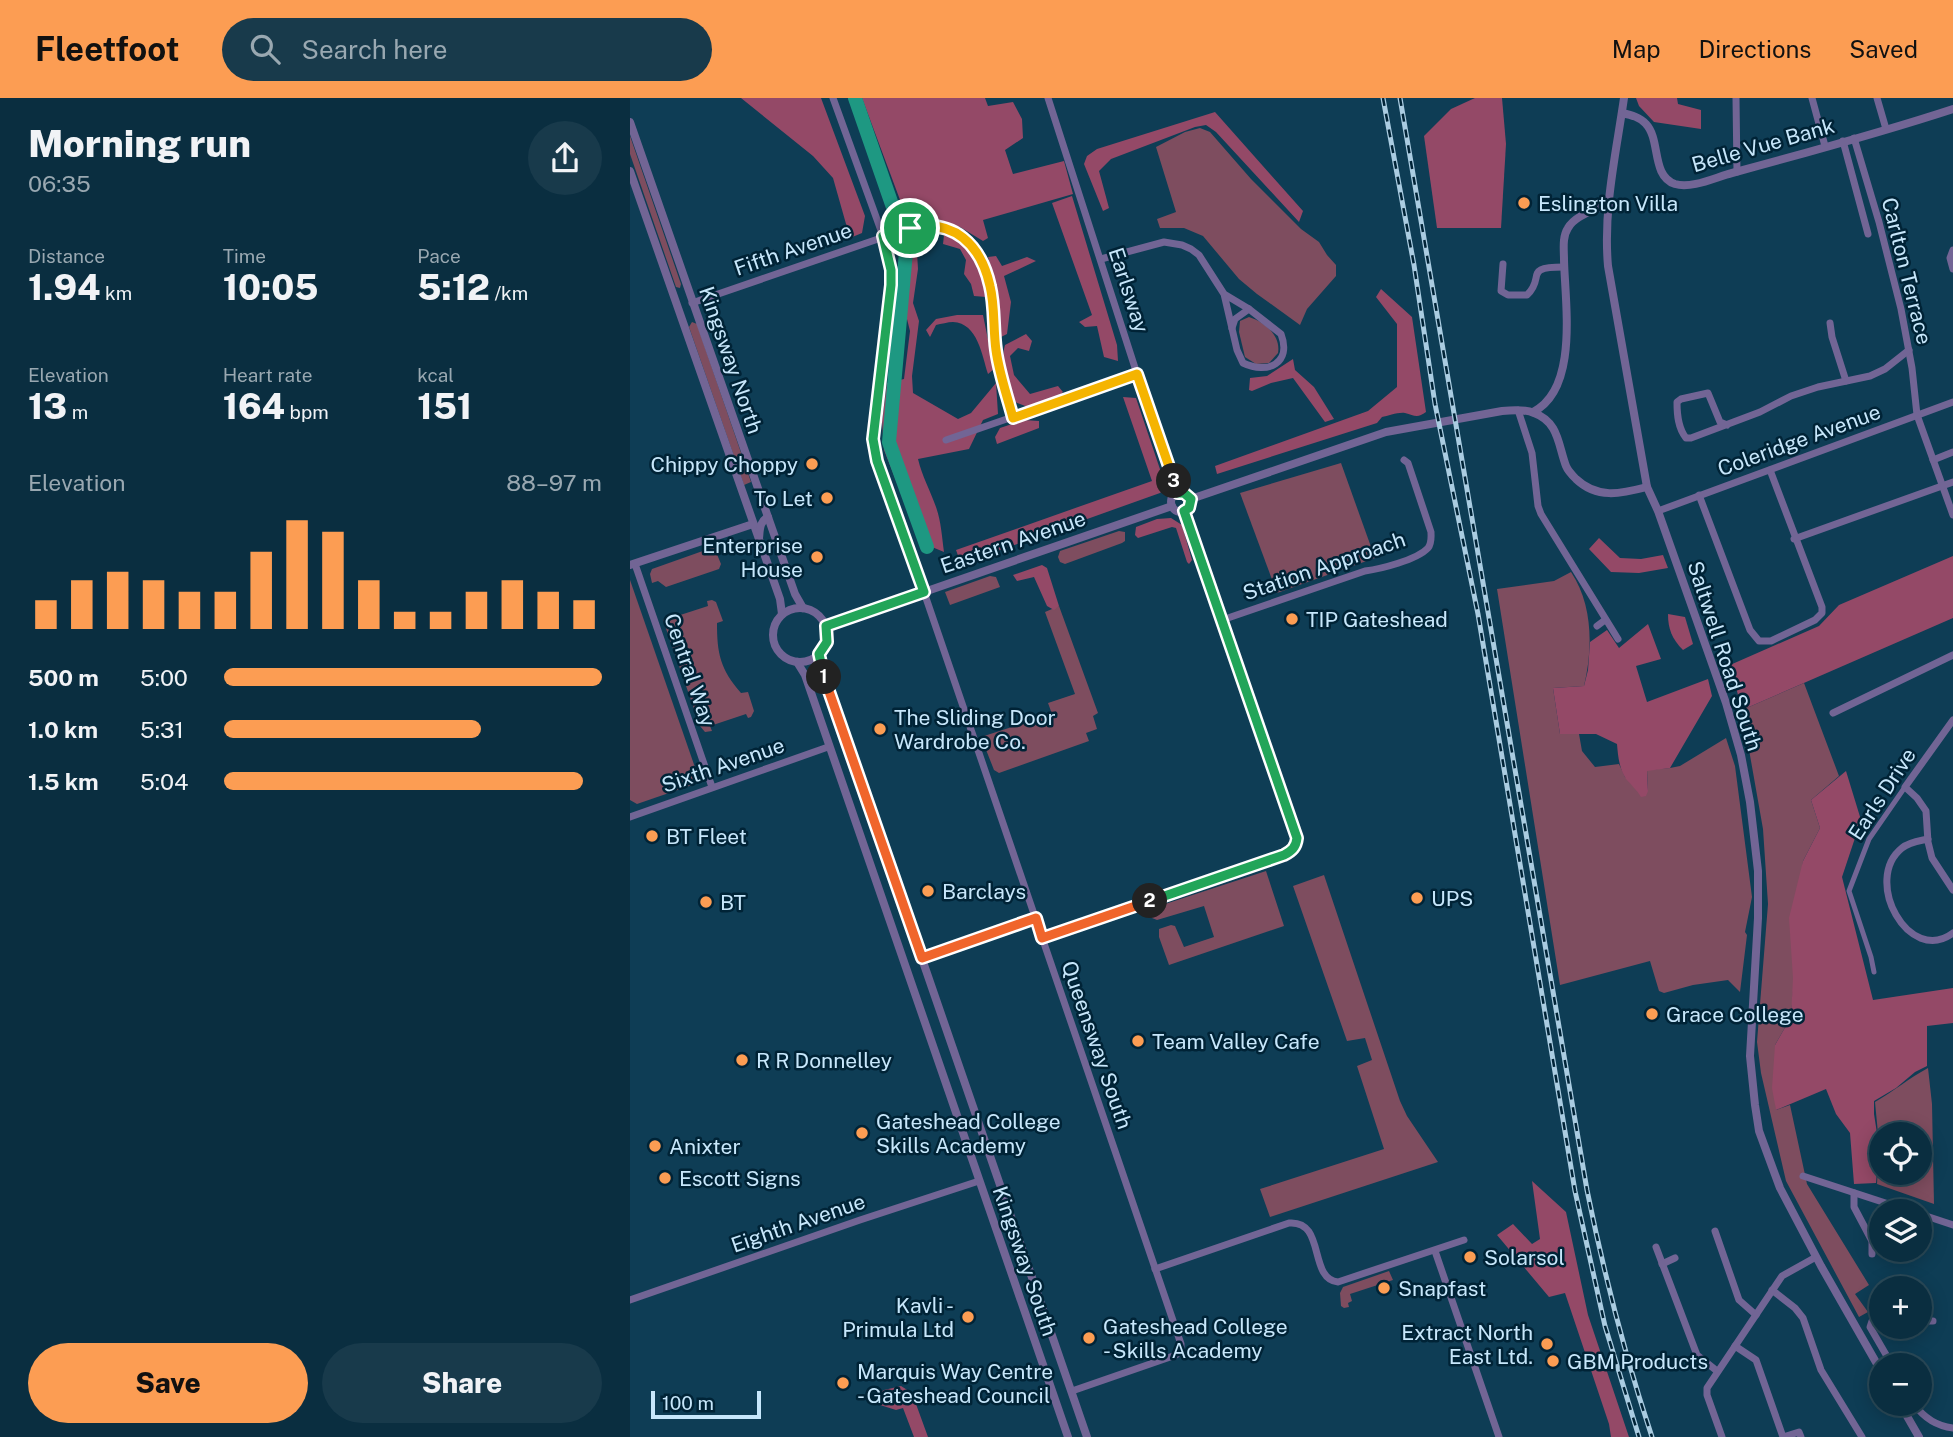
<!DOCTYPE html>
<meta charset="utf-8">
<style>
body{margin:0;font-family:"Public Sans",sans-serif;background:#183a4b;color:#f1f3f6;height:100vh;display:flex;flex-direction:column;font-size:26px;white-space:nowrap}
*{box-sizing:border-box;margin:0}
p{font-size:23px;color:#99a8b1}
.icon{flex:none;width:38px;height:38px;fill:none;stroke:currentColor;stroke-width:2;stroke-linecap:round;stroke-linejoin:round}
.map{position:relative;flex:1;overflow:hidden}
.sheet{display:flex;flex-direction:column;background:#0a2e40;width:630px}
.sheet>*{flex:none}
.tools{position:absolute;left:1239px;top:1024px;display:grid;gap:14px}
.tools a{display:grid;place-items:center;width:63px;height:63px;border-radius:50%;background:#0a2e40;box-shadow:0 4px 18px #0003,0 0 0 2px #2a4a59;font-size:35px}
.scale{position:absolute;left:21px;bottom:18px;width:110px;box-sizing:border-box;padding-left:7px;border:4px solid #c7e7fb;border-top:0;font-size:19px;line-height:24px;white-space:nowrap;color:#c7e7fb;-webkit-text-stroke:5px #002336;paint-order:stroke}
.pin{position:absolute;display:grid;place-items:center;width:60px;height:60px;color:#fff;margin:-30px;border:4px solid #fff;border-radius:50%;box-shadow:0 2px 7px #0007}
.km{position:absolute;width:35px;height:35px;margin:-18px;border-radius:50%;background:#222;color:#fff;font-size:19px;line-height:35px;text-align:center}
.round{display:grid;place-items:center;flex:none;width:74px;height:74px;border-radius:37px;background:#183a4b}
.headline{display:flex;align-items:center;justify-content:space-between;height:119px;padding:0 28px}
h1{font-size:38px;font-weight:800;line-height:52px}
.metrics{display:grid;grid-template-columns:repeat(3,1fr);gap:10px;height:119px;padding:7px 28px}
.metrics div{display:grid;align-content:center}
.metrics b{font-size:35px;font-weight:800}
.metrics small{font-size:19px;font-weight:400}
.metrics p{font-size:19px}
.chart{height:196px;padding:14px 28px}
.chart p{display:flex;justify-content:space-between}
.chart svg{width:100%;height:126px;margin-top:7px;stroke:#fc9d53;stroke-width:6}
.cta{display:flex;gap:14px;margin-top:auto;padding:14px 28px}
.cta a{flex:1;height:80px;border-radius:42px;background:#fc9d53;color:#111;font-size:28px;font-weight:800;line-height:80px;text-align:center}
.cta a+a{background:#183a4b;color:#f1f3f6}
ul{padding:0 28px;list-style:none;font-size:23px}
li{display:grid;grid-template-columns:112px 84px 1fr;align-items:center;height:52px}
li i{height:18px;border-radius:9px;background:#fc9d53}
header{display:flex;align-items:center;gap:42px;box-sizing:border-box;height:98px;padding:0 35px;background:#fc9d53;color:#111}
header strong{font-size:33px}
nav{display:flex;gap:38px;margin-inline-start:auto;font-size:24px}
.search{width:490px;height:63px;background:#183a4b;display:flex;align-items:center;gap:18px;box-sizing:border-box;padding:0 24px;border-radius:38px;color:#99a8b1;font-size:26px}
main{display:flex;flex:1;min-height:0}
.map>svg:first-child{display:block}
.green{fill:#7e4d5f;fill-rule:evenodd}
.forest{fill:#944967}
.lines{fill:none;stroke-linecap:round;stroke-linejoin:round}
.river{stroke:#1e9882;stroke-width:14}
.pedestrian{stroke:#726595;stroke-width:5}
.minor{stroke:#726595;stroke-width:7}
.tertiary{stroke:#726595;stroke-width:8}
.rail-casing{stroke:#aacce1;stroke-width:5}
.rail{stroke:#002336;stroke-width:2.5;stroke-dasharray:8;stroke-linecap:butt}
.split-1-casing{stroke:#fff;stroke-width:14}
.split-2-casing{stroke:#fff;stroke-width:14}
.split-3-casing{stroke:#fff;stroke-width:14}
.split-4-casing{stroke:#fff;stroke-width:14}
.split-1{stroke:#22a559;stroke-width:9}
.split-2{stroke:#f0652b;stroke-width:9}
.split-3{stroke:#22a559;stroke-width:9}
.split-4{stroke:#f5b400;stroke-width:9}
.poi-dot{fill:#fc9d53;stroke:#002336;stroke-width:2.5}
.labels{text-anchor:middle;dominant-baseline:central;stroke-width:5;stroke-linejoin:round;paint-order:stroke}
.street-label{font-size:21px;fill:#c7e7fb;stroke:#002336}
.poi-label{font-size:21px;fill:#c7e7fb;stroke:#002336;text-anchor:start}
</style>
<header>
<strong>Fleetfoot</strong>
<div class="search"><svg class="icon" aria-label="search" viewBox="0 0 24 24"><circle cx="10" cy="10" r="6"/><path d="M15 15l6 6"/></svg>Search here</div>
<nav><a>Map</a><a>Directions</a><a>Saved</a></nav>
</header>
<main>
<section class="sheet">
<div class="headline"><div><h1>Morning run</h1><p>06:35</p></div><a class="round"><svg class="icon" aria-label="share" viewBox="0 0 24 24"><path d="M12 15V3M7 8l5-5 5 5M5 13v7h14v-7"/></svg></a></div>
<div class="metrics">
<div><p>Distance</p><b>1.94<small> km</small></b></div>
<div><p>Time</p><b>10:05</b></div>
<div><p>Pace</p><b>5:12<small> /km</small></b></div>
</div>
<div class="metrics">
<div><p>Elevation</p><b>13<small> m</small></b></div>
<div><p>Heart rate</p><b>164<small> bpm</small></b></div>
<div><p>kcal</p><b>151</b></div>
</div>
<div class="chart"><p><span>Elevation</span>88–97 m</p>
<svg viewBox="0 0 160 44" preserveAspectRatio="none"><path d="M5 44V34M15 44V27M25 44V24M35 44V27M45 44V31M55 44V31M65 44V17M75 44V6M85 44V10M95 44V27M105 44V38M115 44V38M125 44V31M135 44V27M145 44V31M155 44V34"/></svg>
</div>
<ul>
<li><b>500 m</b>5:00<i style="width:100%"></i></li>
<li><b>1.0 km</b>5:31<i style="width:68%"></i></li>
<li><b>1.5 km</b>5:04<i style="width:95%"></i></li>
</ul>
<div class="cta"><a>Save</a><a>Share</a></div>
</section>
<div class="map">
<svg width="1323" height="1339" viewBox="0 0 1323 1339">
<rect width="100%" height="100%" fill="#0e3d55"/>
<g class="green">
<polygon points="570,30 580,34 621,81 671,131 689,144 697,157 706,167 706,178 677,211 670,227 627,196 609,181 573,138 554,130 530,130 527,121 546,114 526,49 555,34"/>
<polygon points="0,38 51,186 50,190 46,189 0,56"/>
<path d="M619 219C635 224 651 238 648 255L639 265 626 266 615 259 609 234 610 223Z"/>
<polygon points="62,224 67,226 121,384 114,387 59,229"/>
<polygon points="711,365 745,460 647,495 610,395"/>
<polygon points="489,433 495,434 495,443 492,445 435,466 430,464 428,459 430,453"/>
<polygon points="84,449 91,466 89,471 36,489 28,483 22,485 20,476 22,471"/>
<path d="M941 474C963 507 963 550 954 588L923 590 930 636H949L952 653 965 669 989 666 995 679 1008 693H1018L1017 672 1040 670 1050 668 1096 640 1105 668 1122 799 1115 834 1117 837 1110 894 1098 882 1063 887 1034 895 1029 893 1020 863 930 887 867 491 924 483Z"/>
<polygon points="360,478 366,479 370,489 320,507 315,494"/>
<polygon points="0,482 68,678 65,686 7,706 0,702"/>
<path d="M82 502 86 504 93 523 87 525C87 555 90 571 111 595L118 594 124 613 121 619 118 620 116 616 80 628 82 633 75 634 70 628 33 522 39 516 41 520 78 508 77 503Z"/>
<polygon points="429,508 468,615 463,618 467,631 456,635 459,643 369,675 364,672 351,639 422,616 418,605 445,596 415,514"/>
<polygon points="1174,585 1209,678 1181,702 1190,730 1173,763 1161,919 1145,947 1146,1012 1160,1007 1177,1086 1239,1187 1225,1196 1238,1214 1229,1219 1156,1083 1131,975 1127,944 1138,806 1133,731 1112,612"/>
<polygon points="636,773 654,828 539,867 529,839 529,831 541,827 545,828 554,849 584,839 574,808 527,822 522,820 520,815 523,810"/>
<polygon points="694,777 770,1003 777,1018 808,1064 640,1119 630,1091 754,1051 727,968 742,962 735,940 717,943 663,788"/>
<path d="M1298 970 1302 1006 1304 1106 1247 1086 1249 1046 1245 1004C1264 993 1279 980 1298 970ZM1251 1036H1290V1074H1251Z"/>
<polygon points="759,1173 763,1182 720,1196 722,1203 718,1205 719,1209 714,1210 711,1208 710,1195 713,1189"/>
</g>
<g class="forest">
<polygon points="111,0 191,0 235,118 232,135 220,140 203,80 183,58"/>
<polygon points="232,0 355,0 358,8 383,4 392,21 393,40 375,52 383,76 434,63 443,96 353,122 358,140 353,143 330,129 279,126"/>
<polygon points="845,0 872,0 876,46 871,130 807,130 794,38 821,11"/>
<polygon points="1006,0 1047,0 1048,6 1071,12 1071,31 1024,24 1009,8"/>
<polygon points="585,14 673,113 669,124 586,34 576,27 565,29 481,61 469,73 479,110 473,113 454,66 457,58 467,51"/>
<polygon points="442,98 487,247 488,263 474,259 467,228 455,229 449,224 462,217 422,105"/>
<path d="M289 136 295 139 294 147 287 154 288 171 283 205 289 223 282 278 283 295 328 321 341 315 366 285 368 316 353 322 339 351 288 361C292 378 300 392 306 409 311 423 312 439 314 454L302 449 282 423 254 352 252 323 257 285 274 281 280 233 276 217 279 140Z"/>
<path d="M314 137C344 149 350 169 356 199L344 198 341 186 334 176 336 162 330 151 313 146Z"/>
<polygon points="366,158 372,168 397,159 406,163 374,178 381,204 377,236 371,239 367,231 368,194 358,159"/>
<path d="M751 191 782 219 796 314C787 321 784 317 775 315 768 314 758 318 752 319L747 325 587 376 585 368 738 313 767 289V226L746 199Z"/>
<path d="M327 217H353L364 271 358 276C352 258 348 225 323 224 318 224 311 226 306 227L300 239 296 232 306 221Z"/>
<path d="M396 236 402 243 399 253 388 250 380 258 384 277 400 296 428 288 433 294 428 299 398 309 385 304C380 286 369 266 375 247Z"/>
<polygon points="663,261 665,272 684,289 704,321 695,324 663,280 641,285 622,293 619,292 620,280 637,278"/>
<polygon points="493,299 506,300 536,389 530,395 331,466 326,452 522,383"/>
<polygon points="394,322 409,323 409,330 367,346 365,339 370,330"/>
<polygon points="541,420 552,427 562,462 559,466 557,464 546,430 542,429 508,440 505,437 506,429 527,421"/>
<polygon points="969,440 990,460 1011,461 1033,457 1038,470 1009,475 981,474 959,451"/>
<polygon points="1323,458 1323,520 1112,612 1100,567 1189,528 1209,507"/>
<polygon points="412,467 417,470 429,508 424,512 417,508 404,479 387,483 383,477"/>
<path d="M1038 516 1055 519 1063 546 1053 552C1042 541 1038 531 1038 516Z"/>
<path d="M1018 526 1031 561 1006 568 1017 604 1078 581 1082 598 1040 670 1017 673 1018 693 1016 698 1011 699C1007 692 1001 687 996 681 989 670 988 658 987 646L966 636H930L923 590 954 588 958 572 960 544 977 532 989 550Z"/>
<polygon points="1216,673 1231,722 1212,779 1243,902 1323,890 1323,925 1297,928 1297,968 1285,974 1266,990 1244,1003 1244,1016 1249,1048 1246,1085 1224,1086 1220,1035 1206,1016 1196,991 1146,1012 1142,990 1145,947 1161,919 1163,880 1159,820 1173,763 1190,730 1181,702"/>
<polygon points="902,1083 936,1114 958,1217 999,1339 981,1339 979,1326 935,1195 919,1199 867,1137 883,1126 902,1146 910,1141"/>
<polygon points="271,1288 282,1295 298,1339 284,1339 273,1310 266,1312 250,1307 247,1297 254,1292"/>
</g>
<g class="lines">
<polyline class="river" points="225,0 267,121 276,154 259,344 297,449"/>
<polyline class="pedestrian" points="1244,874 1241,859 1219,793 1239,741 1275,689"/>
<g class="minor">
<polyline points="203,0 253,138 261,172 261,187 242,331 245,356 296,500 551,1246 551,1252 546,1257 442,1293"/>
<polyline points="418,0 507,276 548,395"/>
<polyline points="1106,0 1107,74"/>
<polyline points="1182,0 1195,48"/>
<polyline points="1247,0 1256,31"/>
<polyline points="1224,40 1249,124 1271,211 1282,270 1287,317 1323,417"/>
<polyline points="1213,43 1238,136"/>
<polyline points="1323,152 1320,160 1323,171"/>
<path d="M471 161 534 144 552 147 561 151 569 157 594 196 607 252 613 265C638 277 662 265 651 236L619 211 594 196"/>
<path d="M873 166 871 193 878 197H897C916 179 892 169 934 169"/>
<path d="M62 205 280 130C323 120 351 147 361 188 365 208 363 231 366 252 369 275 377 297 383 320"/>
<polyline points="1200,225 1202,239 1216,283"/>
<polyline points="602,230 605,221 619,211"/>
<polyline points="888,312 902,355 908,408 911,416 988,541"/>
<path d="M1097 327 1090 324 1078 295 1051 301 1047 304C1047 317 1048 330 1056 340H1061L1130 314 1161 298 1188 289 1240 278 1255 271 1279 252"/>
<polyline points="316,342 507,276"/>
<polyline points="1303,362 1323,354"/>
<polyline points="1069,397 1120,532 1129,543 1141,543 1185,522 1192,515 1192,509 1140,372"/>
<polyline points="1028,413 1323,304"/>
<polyline points="1164,441 1323,384"/>
<polyline points="5,466 82,689"/>
<path d="M592 522 735 473C750 471 787 462 798 450 802 445 801 439 801 434L778 365 774 362"/>
<polyline points="967,528 975,522"/>
<polyline points="1203,615 1323,557"/>
<polyline points="1323,622 1275,689 1287,700 1296,713 1298,744 1302,760 1323,792"/>
<polyline points="0,719 198,649"/>
<path d="M1298 741C1289 743 1279 744 1272 750 1232 782 1279 868 1323 835"/>
<path d="M412 840 654 757C666 751 668 743 665 730L554 413"/>
<polyline points="292,860 406,820"/>
<polyline points="1173,1078 1280,1113"/>
<polyline points="1224,1095 1224,1109 1242,1143 1242,1156"/>
<polyline points="1290,1116 1323,1127"/>
<polyline points="1085,1133 1109,1202 1126,1217"/>
<polyline points="1026,1149 1067,1257 1087,1273"/>
<polyline points="805,1153 869,1339"/>
<polyline points="1032,1166 1045,1160"/>
<path d="M525 1171 659 1125C696 1122 678 1181 708 1184L834 1142"/>
<polyline points="1142,1192 1165,1210 1173,1220 1191,1272 1232,1339"/>
<polyline points="0,1202 230,1122 349,1083"/>
<polyline points="1251,1222 1242,1223 1240,1229 1262,1267"/>
<polyline points="1290,1223 1303,1223"/>
<polyline points="1105,1248 1126,1262 1153,1339 1169,1334 1171,1339"/>
<path d="M1284 1306C1294 1320 1306 1328 1323 1330"/>
<polyline points="1092,1339 1077,1297 1077,1290 1152,1178 1186,1159"/>
</g>
<g class="tertiary">
<path d="M994 0C986 56 973 111 978 168L1017 389 1028 413 1096 605 1111 657 1120 704 1128 773V820L1120 958 1125 1007 1129 1033 1150 1090 1191 1168 1251 1273"/>
<path d="M992 15C1001 17 1010 19 1016 26 1031 42 1021 78 1045 86 1062 91 1086 79 1102 75 1176 55 1250 35 1323 11"/>
<polyline points="0,24 138,419 165,496 173,510"/>
<polyline points="0,73 150,501 152,516"/>
<path d="M903 314C949 291 935 205 934 162 934 152 932 139 938 130 945 117 966 112 979 105"/>
<circle cx="551" cy="404" r="10"/>
<path d="M561 401 756 334 872 313C882 312 895 311 904 315 929 324 928 347 936 368 938 373 942 377 946 381 967 401 990 396 1017 389"/>
<path d="M129 440C130 432 129 424 138 419"/>
<polyline points="0,467 123,426"/>
<circle cx="170" cy="537" r="27"/>
<polyline points="196,528 542,408"/>
<polyline points="189,556 192,571 457,1339"/>
<polyline points="167,564 175,577 438,1339"/>
<polyline points="1270,1306 1289,1339"/>
</g>
<defs>
<g id="rail">
<polyline points="753,0 784,167 805,306 848,516 945,1093 975,1228 1009,1339"/>
<path d="M770 0 957 1092C974 1176 995 1258 1022 1339"/>
</g>
</defs>
<use href="#rail" class="rail-casing"/>
<use href="#rail" class="rail"/>
</g>
<g class="lines">
<defs>
<polyline id="split-1" points="194,579 189,556 197,544 196,528 294,494 247,363 243,341 261,187 261,172 253,138 280,130"/>
<polyline id="split-2" points="194,579 292,860 406,820 412,840 520,803"/>
<path id="split-3" d="M520 803 654 757C662 753 666 749 667 740L554 413 559 410 561 401 554 395H548L544 383"/>
<path id="split-4" d="M280 130C324 120 351 147 360 188 365 208 363 231 366 252 369 275 377 297 383 320L507 276 544 383"/>
</defs>
<use href="#split-1" class="split-1-casing"/>
<use href="#split-2" class="split-2-casing"/>
<use href="#split-3" class="split-3-casing"/>
<use href="#split-4" class="split-4-casing"/>
<use href="#split-1" class="split-1"/>
<use href="#split-2" class="split-2"/>
<use href="#split-3" class="split-3"/>
<use href="#split-4" class="split-4"/>
</g>
<g class="poi-dot">
<circle cx="894" cy="105" r="7"/>
<circle cx="182" cy="366" r="7"/>
<circle cx="197" cy="400" r="7"/>
<circle cx="187" cy="459" r="7"/>
<circle cx="662" cy="521" r="7"/>
<circle cx="250" cy="631" r="7"/>
<circle cx="22" cy="738" r="7"/>
<circle cx="298" cy="793" r="7"/>
<circle cx="787" cy="800" r="7"/>
<circle cx="76" cy="804" r="7"/>
<circle cx="1022" cy="916" r="7"/>
<circle cx="508" cy="943" r="7"/>
<circle cx="112" cy="962" r="7"/>
<circle cx="232" cy="1035" r="7"/>
<circle cx="25" cy="1048" r="7"/>
<circle cx="35" cy="1080" r="7"/>
<circle cx="840" cy="1159" r="7"/>
<circle cx="754" cy="1190" r="7"/>
<circle cx="338" cy="1219" r="7"/>
<circle cx="459" cy="1240" r="7"/>
<circle cx="917" cy="1246" r="7"/>
<circle cx="923" cy="1263" r="7"/>
<circle cx="213" cy="1285" r="7"/>
</g>
<g class="labels">
<g class="street-label">
<text transform="translate(1133 47) rotate(-16)">Belle Vue Bank</text>
<text transform="translate(163 151) rotate(-19)">Fifth Avenue</text>
<text transform="translate(1277 173) rotate(76)">Carlton Terrace</text>
<text transform="translate(499 192) rotate(72)">Earlsway</text>
<text transform="translate(101 262) rotate(71)">Kingsway North</text>
<text transform="translate(1169 342) rotate(-20)">Coleridge Avenue</text>
<text transform="translate(383 444) rotate(-19)">Eastern Avenue</text>
<text transform="translate(694 468) rotate(-19)">Station Approach</text>
<text transform="translate(1095 558) rotate(72)">Saltwell Road South</text>
<text transform="translate(60 572) rotate(71)">Central Way</text>
<text transform="translate(93 667) rotate(-19)">Sixth Avenue</text>
<text transform="translate(1252 696) rotate(-57)">Earls Drive</text>
<text transform="translate(467 947) rotate(71)">Queensway South</text>
<text transform="translate(168 1125) rotate(-19)">Eighth Avenue</text>
<text transform="translate(395 1163) rotate(71)">Kingsway South</text>
</g>
<g class="poi-label">
<text x="908" y="105">Eslington Villa</text>
<text x="168" y="366" text-anchor="end">Chippy Choppy</text>
<text x="183" y="400" text-anchor="end">To Let</text>
<text x="173" y="447" text-anchor="end">Enterprise<tspan x="173" dy="24">House</tspan></text>
<text x="676" y="521">TIP Gateshead</text>
<text x="264" y="619">The Sliding Door<tspan x="264" dy="24">Wardrobe Co.</tspan></text>
<text x="36" y="738">BT Fleet</text>
<text x="312" y="793">Barclays</text>
<text x="801" y="800">UPS</text>
<text x="90" y="804">BT</text>
<text x="1036" y="916">Grace College</text>
<text x="522" y="943">Team Valley Cafe</text>
<text x="126" y="962">R R Donnelley</text>
<text x="246" y="1023">Gateshead College<tspan x="246" dy="24">Skills Academy</tspan></text>
<text x="39" y="1048">Anixter</text>
<text x="49" y="1080">Escott Signs</text>
<text x="854" y="1159">Solarsol</text>
<text x="768" y="1190">Snapfast</text>
<text x="324" y="1207" text-anchor="end">Kavli -<tspan x="324" dy="24">Primula Ltd</tspan></text>
<text x="473" y="1228">Gateshead College<tspan x="473" dy="24">- Skills Academy</tspan></text>
<text x="903" y="1234" text-anchor="end">Extract North<tspan x="903" dy="24">East Ltd.</tspan></text>
<text x="937" y="1263">GBM Products</text>
<text x="227" y="1273">Marquis Way Centre<tspan x="227" dy="24">- Gateshead Council</tspan></text>
</g>
</g>
</svg>
<div class="tools">
<a><svg class="icon" aria-label="locate" viewBox="0 0 24 24"><circle cx="12" cy="12" r="6"/><path d="M12 2v4M12 18v4M2 12h4M18 12h4"/></svg></a>
<a><svg class="icon" aria-label="layers" viewBox="0 0 24 24"><path d="M12 4l9 5-9 5-9-5zM3 14l9 5 9-5"/></svg></a>
<a>+</a>
<a>−</a>
</div>
<div class="scale">100 m</div>
<div class="pin" style="left:280px;top:130px;background:#1e9e55"><svg class="icon" aria-label="arrive" viewBox="0 0 24 24"><path d="M6 21V4h12l-3 4 3 4H6"/></svg></div>
<b class="km" style="left:194px;top:579px">1</b>
<b class="km" style="left:520px;top:803px">2</b>
<b class="km" style="left:544px;top:383px">3</b>
</div>
</main>
